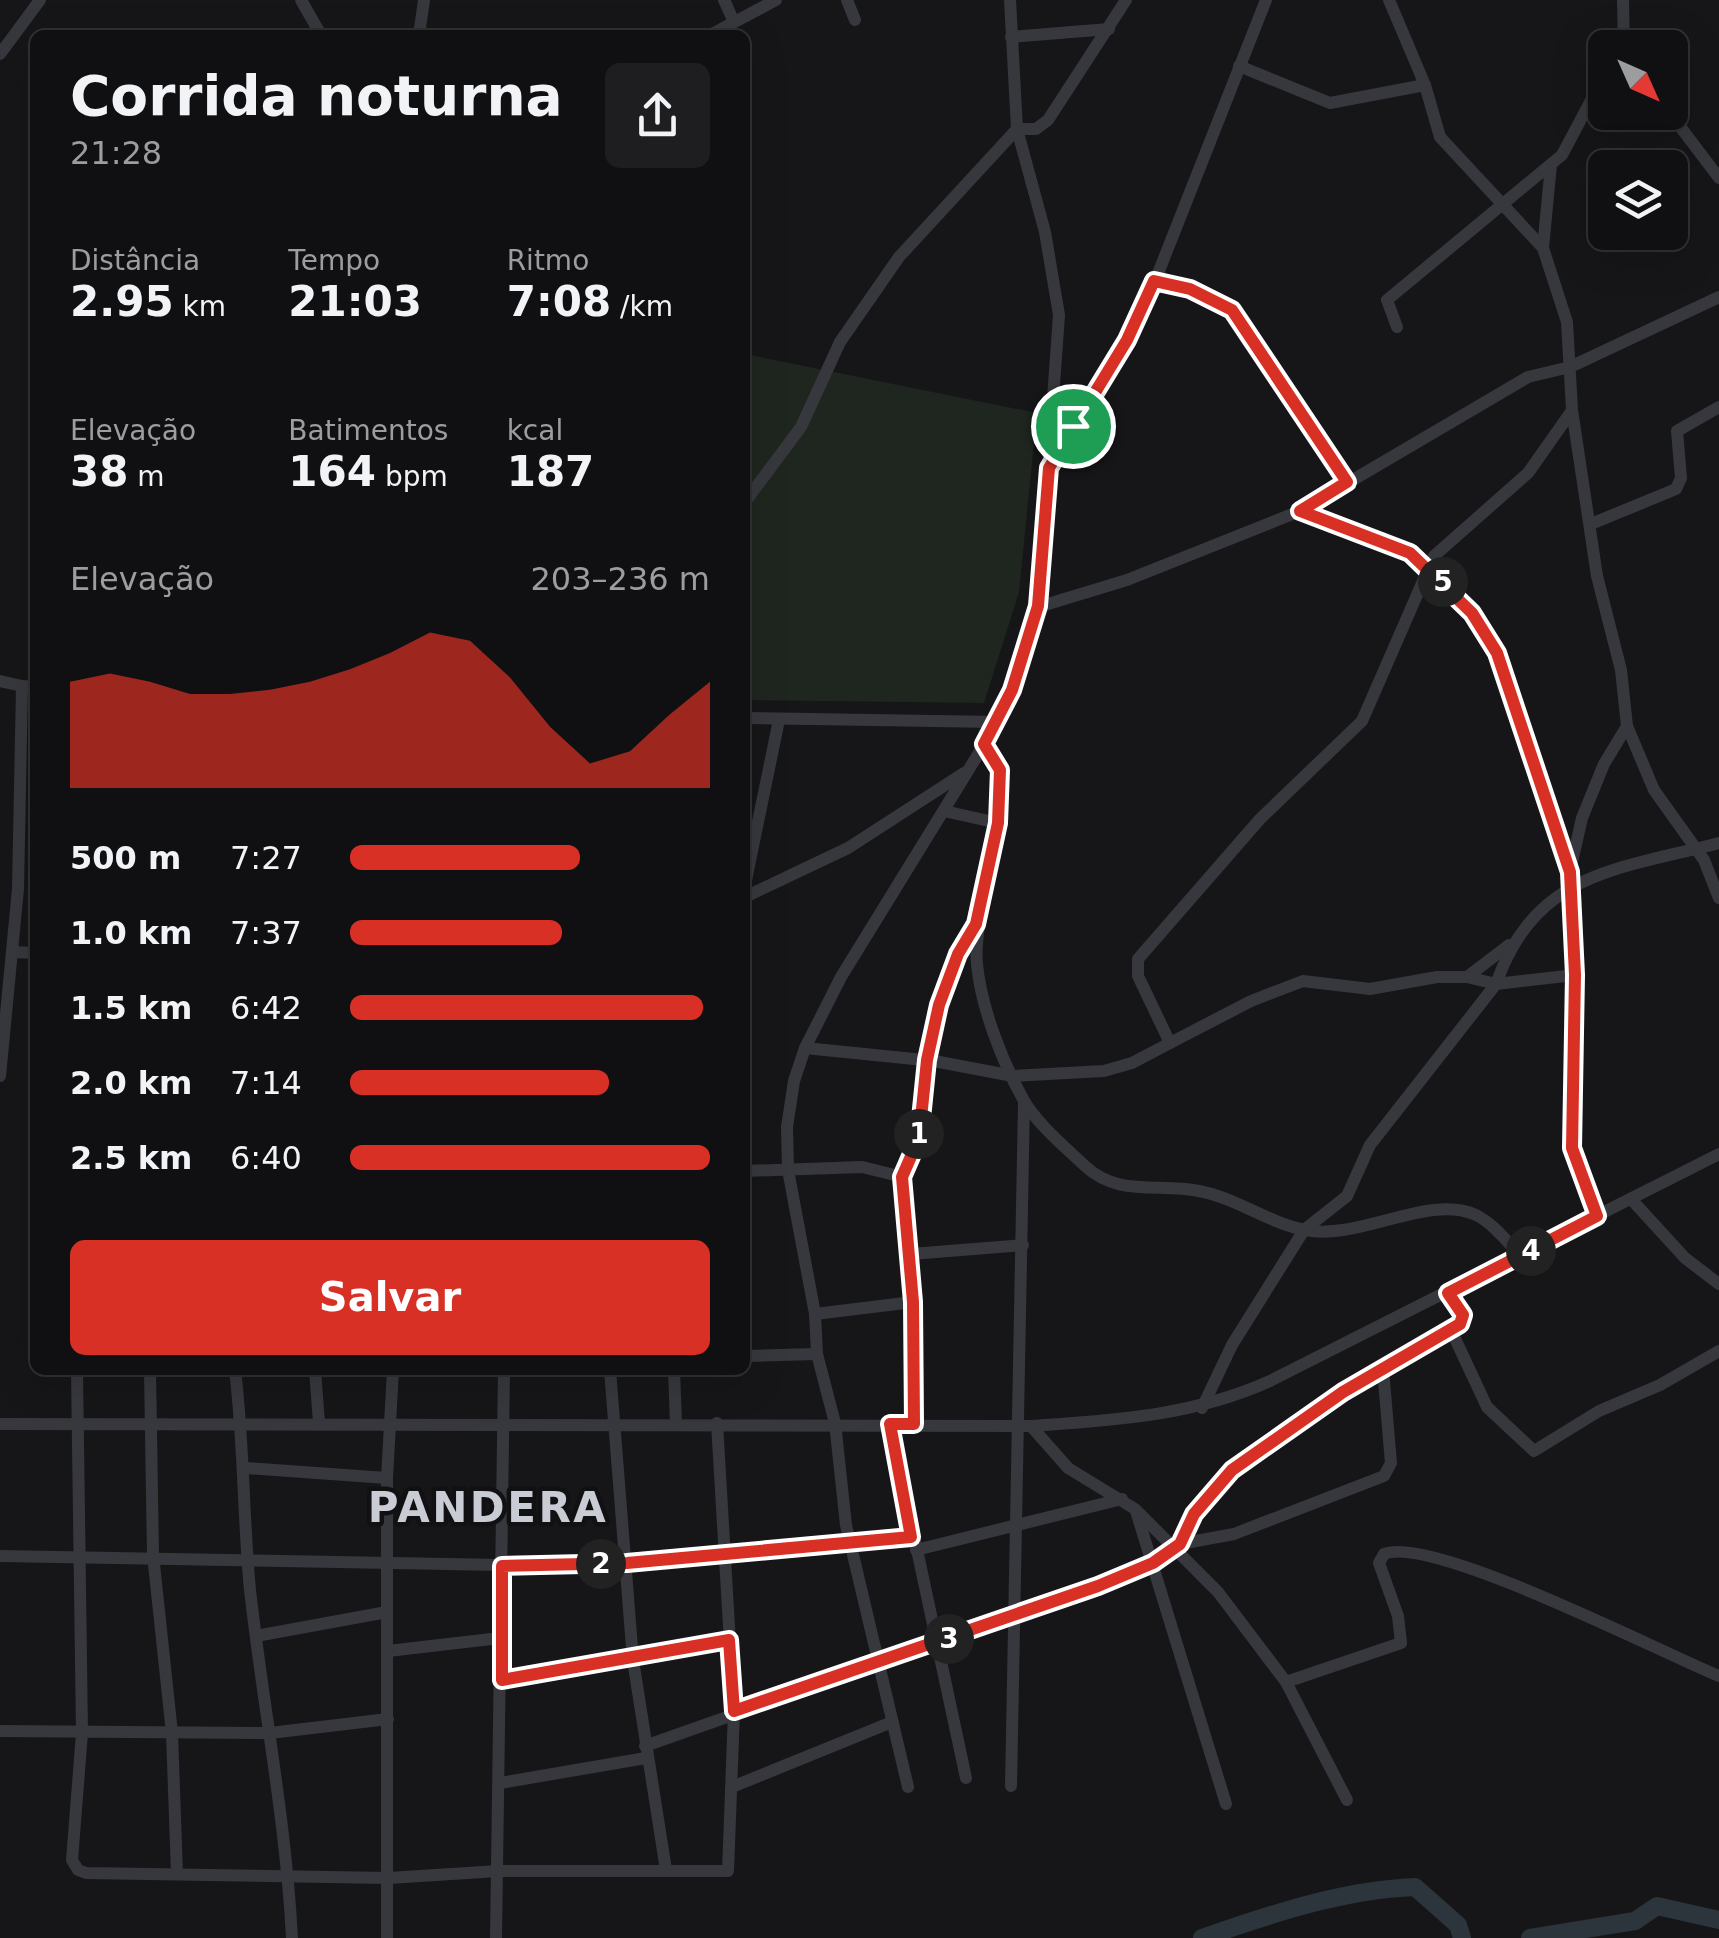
<!DOCTYPE html>
<html lang="pt">
<meta charset="utf-8">
<style>
body{margin:0;font-family:"DejaVu Sans",sans-serif;background:#1e1e20;color:#f1f3f6;height:100vh;display:flex;flex-direction:column;font-size:38px;white-space:nowrap}
*{box-sizing:border-box;margin:0}
p{font-size:32px;color:#9c9d9f}
.icon{flex:none;width:55px;height:55px;fill:none;stroke:currentColor;stroke-width:2;stroke-linecap:round;stroke-linejoin:round}
.map{position:relative;flex:1;overflow:hidden}
.panel{position:absolute;left:30px;top:30px;width:720px;height:1345px;display:flex;flex-direction:column;background:#101012;border-radius:15px;box-shadow:0 10px 40px #0002,0 0 0 2px #303032}
.panel>*{flex:none}
.needle{width:65px;rotate:135deg}
.buttons{position:absolute;left:1588px;top:30px;display:grid;gap:20px}
.buttons a{display:grid;place-items:center;width:100px;height:100px;border-radius:15px;background:#101012;box-shadow:0 10px 40px #0002,0 0 0 2px #303032;font-size:50px}
.pin{position:absolute;display:grid;place-items:center;width:85px;height:85px;color:#fff;margin:-42px;border:5px solid #fff;border-radius:50%;box-shadow:0 2px 10px #0007}
.km{position:absolute;width:50px;height:50px;margin:-25px;border-radius:50%;background:#222;color:#fff;font-size:28px;line-height:50px;text-align:center}
.round{display:grid;place-items:center;flex:none;width:105px;height:105px;border-radius:15px;background:#1e1e20}
.head{display:flex;align-items:center;justify-content:space-between;height:170px;padding:0 40px}
h1{font-size:55px;font-weight:700;line-height:75px}
.metrics{display:grid;grid-template-columns:repeat(3,1fr);gap:15px;height:170px;padding:10px 40px}
.metrics div{display:grid;align-content:center}
.metrics b{font-size:42px;font-weight:700}
.metrics small{font-size:28px;font-weight:400}
.metrics p{font-size:28px}
.chart{height:280px;padding:20px 40px}
.chart p{display:flex;justify-content:space-between}
.chart svg{width:100%;height:180px;margin-top:10px;fill:#d93025;opacity:.7}
.action{display:flex;gap:20px;margin-top:auto;padding:20px 40px}
.action a{flex:1;height:115px;border-radius:15px;background:#d93025;color:#fff;font-size:40px;font-weight:700;line-height:115px;text-align:center}
ul{padding:0 40px;list-style:none;font-size:32px}
li{display:grid;grid-template-columns:160px 120px 1fr;align-items:center;height:75px}
li i{height:25px;border-radius:12px;background:#d93025}
.map>svg:first-child{display:block}
.green{fill:#1e261f}
.lines{fill:none;stroke-linecap:round;stroke-linejoin:round}
.river{stroke:#2c353c;stroke-width:18}
.minor{stroke:#37383d;stroke-width:12}
.route-casing{stroke:#fff;stroke-width:20}
.route{stroke:#d93025;stroke-width:12}
.labels{text-anchor:middle;dominant-baseline:central;stroke-width:9;stroke-linejoin:round;paint-order:stroke}
.district-label{font-size:42px;font-weight:bold;letter-spacing:2.5px;fill:#c9ccd4;stroke:#111113}
</style>
<div class="map">
<svg width="1719" height="1938" viewBox="0 0 1719 1938">
<rect width="100%" height="100%" fill="#161618"/>
<polygon class="green" points="745,354 1037,413 1019,592 984,703 745,700"/>
<g class="lines">
<g class="river">
<path d="M1202 1938C1271 1914 1342 1890 1415 1887L1458 1925 1462 1938"/>
<polyline points="1530,1938 1635,1921 1657,1906 1719,1920"/>
</g>
<g class="minor">
<polyline points="301,0 321,35"/>
<polyline points="724,0 734,22"/>
<polyline points="847,0 855,20"/>
<polyline points="1389,0 1425,85 1440,137 1543,248 1567,322 1572,410 1597,576 1621,670 1627,726 1604,764 1582,818 1570,871 1575,975 1572,1148 1597,1216"/>
<polyline points="1623,0 1624,48"/>
<polyline points="419,35 424,0"/>
<polyline points="710,35 776,0"/>
<polyline points="1011,37 1109,29"/>
<polyline points="0,54 40,0"/>
<polyline points="1239,66 1330,103 1425,85"/>
<polyline points="1669,112 1719,178"/>
<polyline points="1543,248 1551,165"/>
<polyline points="1155,281 1227,305 1347,481"/>
<polyline points="1397,327 1387,300 1562,155 1605,74"/>
<polyline points="1051,464 1127,340 1155,281 1266,0"/>
<polyline points="745,502 801,427 840,342 899,257 1017,129 1036,129 1048,120 1126,0"/>
<path d="M1300 511C1336 524 1375 534 1408 552 1508 608 1534 769 1569 869"/>
<polyline points="1591,524 1676,489 1681,478 1677,431 1719,407"/>
<polyline points="1038,607 1127,580 1300,511 1528,377 1570,367 1719,297"/>
<polyline points="0,681 22,686"/>
<polyline points="745,718 998,722"/>
<polyline points="1627,726 1654,790 1704,860 1719,898"/>
<path d="M984 745C1026 783 971 907 977 964 981 1007 1002 1061 1023 1099 1036 1123 1065 1147 1085 1166 1118 1197 1158 1183 1199 1191 1236 1198 1269 1223 1305 1230 1359 1241 1429 1193 1476 1215 1494 1224 1507 1242 1521 1256"/>
<polyline points="944,811 998,823"/>
<polyline points="745,885 779,720"/>
<polyline points="745,897 848,848 964,773"/>
<polyline points="12,952 35,953"/>
<polyline points="1467,977 1509,945"/>
<polyline points="1170,1043 1251,1001 1303,981 1370,989 1437,977 1467,977 1496,984 1575,975"/>
<polyline points="805,1048 934,1061 1013,1076 1104,1071 1132,1063 1170,1043 1138,976 1138,959 1260,819 1362,721 1434,556 1528,473 1571,412"/>
<polyline points="0,1076 18,889 22,686 35,687"/>
<polyline points="745,1171 862,1167 903,1177 913,1302 913,1425"/>
<path d="M903 1177C923 1142 921 1104 926 1065 932 1015 949 969 974 926"/>
<polyline points="1631,1199 1685,1258 1719,1284"/>
<polyline points="911,1254 1023,1245"/>
<polyline points="815,1314 913,1302"/>
<polyline points="1451,1330 1487,1407 1534,1451 1599,1411 1660,1385 1719,1351"/>
<polyline points="745,1356 817,1354"/>
<polyline points="77,1370 82,1733 72,1860 78,1870 86,1873 389,1878 498,1871 728,1871 734,1711 717,1423"/>
<polyline points="150,1370 153,1555 172,1733 177,1874"/>
<path d="M235 1370C244 1443 243 1517 250 1590 263 1706 286 1821 292 1938"/>
<polyline points="315,1370 319,1423"/>
<polyline points="610,1370 633,1660 666,1870"/>
<polyline points="674,1370 676,1424"/>
<path d="M1202 1408 1232 1345 1304 1230 1347 1196 1370 1145 1496 984C1536 871 1617 870 1719 843"/>
<path d="M0 1424 1031 1426C1116 1420 1192 1416 1270 1381L1719 1154"/>
<polyline points="890,1424 966,1778"/>
<polyline points="1031,1426 1068,1468 1135,1509 1218,1592 1286,1682 1347,1800"/>
<polyline points="246,1468 387,1478"/>
<polyline points="1136,1511 1226,1804"/>
<path d="M1180 1544C1216 1449 1375 1374 1460 1324L1463 1315 1448 1293"/>
<polyline points="916,1550 1122,1499"/>
<polyline points="0,1556 502,1565 627,1563 911,1537"/>
<polyline points="256,1636 387,1612"/>
<polyline points="388,1651 500,1638"/>
<polyline points="502,1680 729,1640"/>
<path d="M1286 1682 1401 1643 1398 1616 1379 1563 1384 1554C1431 1534 1660 1652 1719 1676"/>
<polyline points="0,1731 270,1733 388,1719"/>
<polyline points="645,1746 1098,1586 1153,1563 1180,1544 1234,1534 1384,1476 1391,1463 1383,1369"/>
<polyline points="500,1783 646,1758"/>
<polyline points="1011,1786 1024,1102"/>
<polyline points="732,1787 892,1722"/>
<polyline points="908,1787 846,1525 835,1423 817,1354 815,1314 788,1170 787,1127 794,1081 805,1048 841,977 998,722 1038,607 1059,315 1045,232 1017,129 1010,0"/>
<polyline points="387,1938 387,1478 393,1370"/>
<polyline points="496,1938 504,1370"/>
</g>
</g>
<g class="lines">
<defs>
<polygon id="route" points="1154,281 1190,289 1232,310 1347,482 1300,511 1410,553 1472,613 1497,653 1570,872 1575,975 1572,1148 1597,1216 1448,1293 1463,1315 1460,1324 1343,1392 1232,1470 1194,1514 1180,1544 1153,1563 1098,1586 734,1711 729,1640 502,1680 502,1566 627,1563 911,1537 890,1424 914,1424 913,1302 902,1177 919,1138 927,1060 939,1005 958,954 976,924 998,823 1000,770 984,744 1012,690 1038,606 1049,468 1127,340"/>
</defs>
<use href="#route" class="route-casing"/>
<use href="#route" class="route"/>
</g>
<g class="labels">
<g class="district-label">
<text x="488" y="1507">PANDERA</text>
</g>
</g>
</svg>
<div class="buttons">
<a><svg class="needle" viewBox="-14 -14 28 28"><path d="M0-13l5 13h-10z" fill="#e53935"/><path d="M0 13l5-13h-10z" fill="#9c9d9f"/></svg></a>
<a><svg class="icon" aria-label="layers" viewBox="0 0 24 24"><path d="M12 4l9 5-9 5-9-5zM3 14l9 5 9-5"/></svg></a>
</div>
<div class="pin" style="left:1073px;top:426px;background:#1e9e55"><svg class="icon" aria-label="arrive" viewBox="0 0 24 24"><path d="M6 21V4h12l-3 4 3 4H6"/></svg></div>
<b class="km" style="left:919px;top:1134px">1</b>
<b class="km" style="left:601px;top:1564px">2</b>
<b class="km" style="left:949px;top:1639px">3</b>
<b class="km" style="left:1531px;top:1251px">4</b>
<b class="km" style="left:1443px;top:582px">5</b>
<section class="panel">
<div class="head"><div><h1>Corrida noturna</h1><p>21:28</p></div><a class="round"><svg class="icon" aria-label="share" viewBox="0 0 24 24"><path d="M12 15V3M7 8l5-5 5 5M5 13v7h14v-7"/></svg></a></div>
<div class="metrics">
<div><p>Distância</p><b>2.95<small> km</small></b></div>
<div><p>Tempo</p><b>21:03</b></div>
<div><p>Ritmo</p><b>7:08<small> /km</small></b></div>
</div>
<div class="metrics">
<div><p>Elevação</p><b>38<small> m</small></b></div>
<div><p>Batimentos</p><b>164<small> bpm</small></b></div>
<div><p>kcal</p><b>187</b></div>
</div>
<div class="chart"><p><span>Elevação</span>203–236 m</p>
<svg viewBox="0 0 160 44" preserveAspectRatio="none"><path d="M0 44V18L10 16L20 18L30 21L40 21L50 20L60 18L70 15L80 11L90 6L100 8L110 17L120 29L130 38L140 35L150 26L160 18V44z"/></svg>
</div>
<ul>
<li><b>500 m</b>7:27<i style="width:64%"></i></li>
<li><b>1.0 km</b>7:37<i style="width:59%"></i></li>
<li><b>1.5 km</b>6:42<i style="width:98%"></i></li>
<li><b>2.0 km</b>7:14<i style="width:72%"></i></li>
<li><b>2.5 km</b>6:40<i style="width:100%"></i></li>
</ul>
<div class="action"><a>Salvar</a></div>
</section>
</div>
